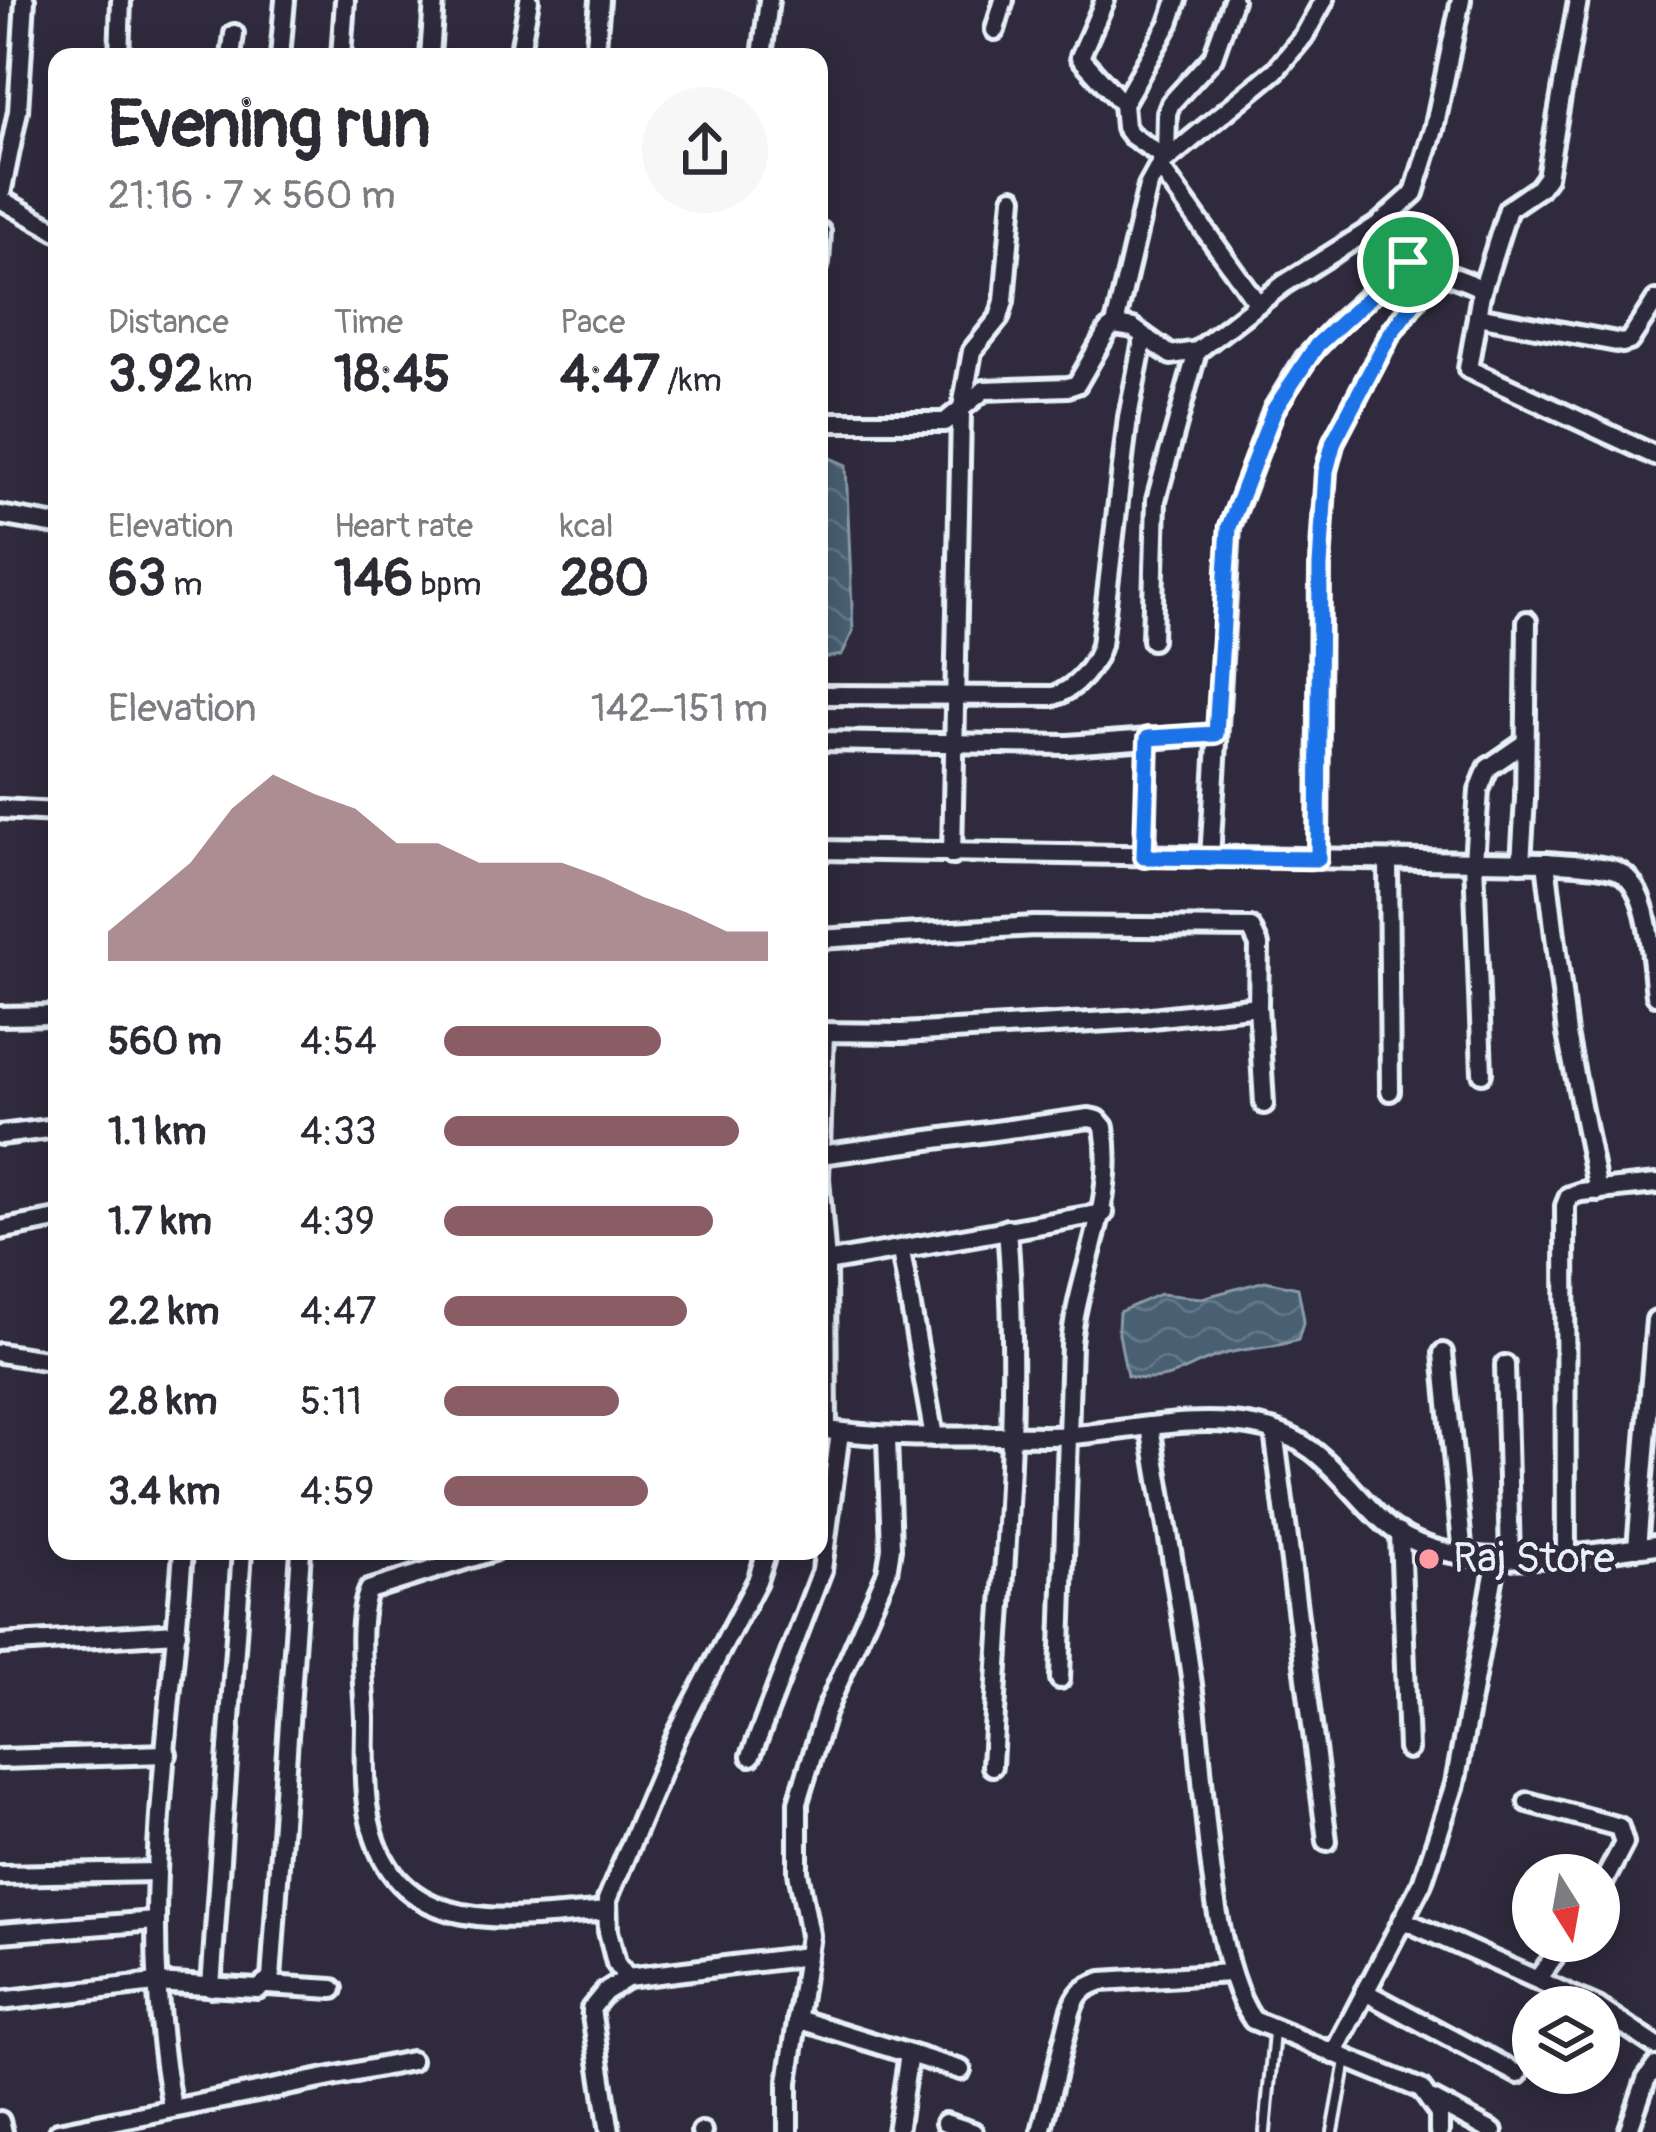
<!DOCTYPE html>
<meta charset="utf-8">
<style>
body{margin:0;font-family:Pangolin,sans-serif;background:#f7f7f7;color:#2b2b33;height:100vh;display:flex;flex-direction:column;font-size:45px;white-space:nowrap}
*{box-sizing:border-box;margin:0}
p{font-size:39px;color:#7c7c81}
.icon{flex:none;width:66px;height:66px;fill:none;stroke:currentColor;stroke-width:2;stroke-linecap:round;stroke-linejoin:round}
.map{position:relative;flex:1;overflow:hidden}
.side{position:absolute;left:48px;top:48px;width:780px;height:1512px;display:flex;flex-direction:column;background:#fff;border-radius:24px;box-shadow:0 6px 30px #0003}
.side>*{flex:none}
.needle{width:78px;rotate:169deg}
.buttons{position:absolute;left:1512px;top:1854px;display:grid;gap:24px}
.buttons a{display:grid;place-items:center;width:108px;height:108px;border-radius:50%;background:#fff;box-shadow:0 6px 30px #0003;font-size:60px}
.pin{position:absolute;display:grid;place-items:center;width:102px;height:102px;color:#fff;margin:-51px;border:6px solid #fff;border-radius:50%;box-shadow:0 3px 12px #0007}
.round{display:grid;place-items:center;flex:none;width:126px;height:126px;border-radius:63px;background:#f7f7f7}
.summary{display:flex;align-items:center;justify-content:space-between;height:204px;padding:0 60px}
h1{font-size:66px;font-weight:800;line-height:90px}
.metrics{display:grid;grid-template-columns:repeat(3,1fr);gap:18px;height:204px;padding:12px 60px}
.metrics div{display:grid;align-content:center}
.metrics b{font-size:51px;font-weight:800}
.metrics small{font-size:33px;font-weight:400}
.metrics p{font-size:33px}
.chart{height:336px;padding:24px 60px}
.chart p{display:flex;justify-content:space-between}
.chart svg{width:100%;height:216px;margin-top:12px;fill:#8a5d65;opacity:.7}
ul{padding:0 60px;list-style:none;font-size:39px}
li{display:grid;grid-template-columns:192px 144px 1fr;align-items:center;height:90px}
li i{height:30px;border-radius:15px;background:#8a5d65}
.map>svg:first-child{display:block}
.water{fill:url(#water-waves);stroke:#899ba8;stroke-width:3}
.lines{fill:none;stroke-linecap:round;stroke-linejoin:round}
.service-casing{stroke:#e8f1f8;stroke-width:16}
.minor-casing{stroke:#e8f1f8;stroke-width:26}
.service{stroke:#2f2a3d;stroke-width:8}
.minor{stroke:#2f2a3d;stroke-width:16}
.route-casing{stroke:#fff;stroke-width:24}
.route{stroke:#1a73e8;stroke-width:15}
.poi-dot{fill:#ff9aa2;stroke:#2f2a3d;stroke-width:4.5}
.labels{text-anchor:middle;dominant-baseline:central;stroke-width:9;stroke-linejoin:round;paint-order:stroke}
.poi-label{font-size:42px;fill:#e8f1f8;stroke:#2f2a3d;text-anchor:start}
</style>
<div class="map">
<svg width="1656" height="2132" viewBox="0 0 1656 2132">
<defs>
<pattern id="water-waves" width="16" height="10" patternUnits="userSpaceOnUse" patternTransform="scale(3)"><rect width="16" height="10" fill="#496173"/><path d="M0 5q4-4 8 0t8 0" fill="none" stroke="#637888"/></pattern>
</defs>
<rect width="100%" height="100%" fill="#2f2a3d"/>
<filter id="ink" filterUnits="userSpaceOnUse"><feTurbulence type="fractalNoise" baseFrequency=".00833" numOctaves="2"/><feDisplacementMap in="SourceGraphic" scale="24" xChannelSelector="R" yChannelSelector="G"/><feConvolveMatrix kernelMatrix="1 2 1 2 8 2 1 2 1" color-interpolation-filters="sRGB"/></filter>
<g filter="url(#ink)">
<g class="water">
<polygon points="828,457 846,465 853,631 842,655 819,659 819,458"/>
<path d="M1265 1281 1298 1288 1304 1320 1298 1340C1272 1349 1247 1347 1221 1355 1183 1366 1170 1387 1127 1376L1118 1329 1119 1312 1160 1294 1202 1298Z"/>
</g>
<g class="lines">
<defs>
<g id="service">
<polyline points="1265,2132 1274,2032"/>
<polyline points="1333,2132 1346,2061"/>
</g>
<g id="minor">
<polyline points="1105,0 1080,57 1123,104 1125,127 1131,135 1166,159"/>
<polyline points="995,30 1004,0"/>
<polyline points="119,57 121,0"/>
<polyline points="231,57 234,34"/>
<polyline points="280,57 285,0"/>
<polyline points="341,57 345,0"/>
<polyline points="430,57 434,0"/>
<polyline points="519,57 529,0"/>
<polyline points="595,57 600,0"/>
<polyline points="762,57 769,0"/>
<polyline points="1123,104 1169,23 1177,0"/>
<polyline points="1166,159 1167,113 1171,103 1213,57 1233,0"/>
<polyline points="1159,166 1258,304"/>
<polyline points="0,199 18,111 25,0"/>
<polyline points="0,199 57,231"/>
<path d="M1378 225C1402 274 1436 265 1478 287L1481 294 1468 369 1656 456"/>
<polyline points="819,263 821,232"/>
<polyline points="1481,294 1508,209 1539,188 1547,177 1578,0"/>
<polyline points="1477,316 1622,343 1629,341 1656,300"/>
<polyline points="1115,325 1148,186 1159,166 1276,70 1304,36 1324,0"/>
<polyline points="819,422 945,422 984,390 1068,387 1077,384 1108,330 1115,325 1133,328 1171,355 1197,351 1284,284 1378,225 1414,193 1434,129 1461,0"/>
<polyline points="0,515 57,525"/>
<polyline points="1152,640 1156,500 1197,351"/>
<path d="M819 695 1054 696C1076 689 1095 666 1101 645L1128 417 1144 336"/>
<polyline points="819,741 1068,745 1216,734"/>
<polyline points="0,809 57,812"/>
<path d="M819 850 1546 862C1568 864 1592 864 1612 869 1652 879 1651 960 1656 995"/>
<polyline points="952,855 961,413 972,351 999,318 1004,301 1013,198"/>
<polyline points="1145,857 1148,738"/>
<polyline points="1210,858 1230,527 1274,409 1305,359 1341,321 1407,262"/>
<polyline points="1318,859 1320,566 1326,471 1334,441 1390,334 1437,272"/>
<polyline points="1388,860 1390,1091"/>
<polyline points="1521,862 1525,799 1527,621"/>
<polyline points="1546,862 1567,1034 1598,1191"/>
<polyline points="819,939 1034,926 1251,928 1259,945 1258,1006 1264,1104"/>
<polyline points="0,1016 57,1015"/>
<polyline points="819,1032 902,1033 1143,1019 1258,1006"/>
<polyline points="824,1032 819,1178 826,1262 827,1430"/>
<polyline points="1482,1073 1474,861 1479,790 1488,768 1523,744"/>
<polyline points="0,1135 57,1128"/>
<path d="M820 1155 1089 1118 1098 1120 1104 1127C1117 1203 1078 1270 1071 1344L1060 1679"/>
<polyline points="0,1230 57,1219"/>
<polyline points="901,1251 934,1437"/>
<polyline points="826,1262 1104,1213"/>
<polyline points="0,1353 57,1362"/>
<polyline points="1443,1353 1463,1555"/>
<polyline points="1505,1365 1510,1559"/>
<path d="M1150 1426C1165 1520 1183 1613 1195 1707 1205 1787 1209 1958 1253 2020L1421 2089 1439 2114V2132"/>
<path d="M819 1429C880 1438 938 1437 1000 1436 1024 1435 1049 1437 1073 1435 1133 1430 1194 1415 1254 1426 1319 1437 1339 1480 1383 1521 1444 1579 1580 1555 1656 1545"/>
<polyline points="1274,1431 1327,1841"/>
<polyline points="1400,1533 1408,1749"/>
<polyline points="1637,1548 1656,1320"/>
<path d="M493 1551 369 1590C355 1621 364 1684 365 1718 365 1749 363 1781 368 1811 389 1940 506 1920 606 1911"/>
<polyline points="767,1551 757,1581 677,1734 607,1900 608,1931 616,1963 627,1978 807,1956"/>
<polyline points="1566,1557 1565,1206 1569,1196 1581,1192 1656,1184"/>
<polyline points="0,1644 177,1633"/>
<polyline points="751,1756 822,1570 840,1432"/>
<polyline points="0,1759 167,1754"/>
<path d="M992 1766C1001 1587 1022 1408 1007 1229"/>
<polyline points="1528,1802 1619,1827 1624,1843 1599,1891"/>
<polyline points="0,1875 156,1872"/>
<polyline points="1403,1920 1598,2007"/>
<polyline points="0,1933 155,1921"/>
<polyline points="1538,1978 1566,1941"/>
<polyline points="267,1985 333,1989"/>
<polyline points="211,1987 242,1551"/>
<polyline points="1365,1992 1518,2074"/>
<polyline points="0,2001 155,1983 258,1989 271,1979 301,1551"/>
<polyline points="1599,2008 1656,2046"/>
<polyline points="797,2019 961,2070"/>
<polyline points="1333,2054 1422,1883 1455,1784 1497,1558"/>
<polyline points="1433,2100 1493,2132"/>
<path d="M172 2107C136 1923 170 1736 183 1551"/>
<polyline points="0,2121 3,2132"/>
<polyline points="945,2123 973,2132"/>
<polyline points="58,2132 411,2061"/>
<polyline points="610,2132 591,2009 605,1992 627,1978"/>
<polyline points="701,2132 702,2132"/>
<polyline points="788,2132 788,2082 810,1935 798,1872 798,1802 826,1711 887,1572 891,1548 887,1439"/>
<polyline points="897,2132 909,2054"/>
<path d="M1041 2132 1071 2012C1077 1993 1082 1988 1102 1981L1230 1973"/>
<polyline points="1628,2132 1646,2080 1656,2066"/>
</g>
</defs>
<use href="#service" class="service-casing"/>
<use href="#minor" class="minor-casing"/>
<use href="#service" class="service"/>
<use href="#minor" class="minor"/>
</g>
</g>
<g class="lines" filter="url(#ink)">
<defs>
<polygon id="route" points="1408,262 1437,272 1390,334 1334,441 1326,471 1320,566 1318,859 1144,857 1148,738 1216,734 1229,527 1274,410 1317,345"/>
</defs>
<use href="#route" class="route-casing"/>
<use href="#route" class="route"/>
</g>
<circle class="poi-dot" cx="1429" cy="1559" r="12"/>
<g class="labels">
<g class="poi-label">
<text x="1453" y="1559">Raj Store</text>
</g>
</g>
</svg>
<div class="buttons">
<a><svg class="needle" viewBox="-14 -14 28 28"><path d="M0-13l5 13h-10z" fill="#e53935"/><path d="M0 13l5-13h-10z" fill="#7c7c81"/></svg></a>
<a><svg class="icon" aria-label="layers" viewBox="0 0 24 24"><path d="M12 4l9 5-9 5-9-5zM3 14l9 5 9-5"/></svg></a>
</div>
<div class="pin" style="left:1408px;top:262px;background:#1e9e55"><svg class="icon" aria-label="arrive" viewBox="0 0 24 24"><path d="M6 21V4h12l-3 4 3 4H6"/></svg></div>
<section class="side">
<div class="summary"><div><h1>Evening run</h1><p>21:16 · 7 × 560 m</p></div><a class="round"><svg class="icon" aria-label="share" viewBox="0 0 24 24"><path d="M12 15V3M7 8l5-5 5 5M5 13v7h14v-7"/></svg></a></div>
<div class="metrics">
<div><p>Distance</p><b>3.92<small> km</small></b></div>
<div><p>Time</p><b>18:45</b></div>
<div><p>Pace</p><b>4:47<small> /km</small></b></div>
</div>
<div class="metrics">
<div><p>Elevation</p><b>63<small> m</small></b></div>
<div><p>Heart rate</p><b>146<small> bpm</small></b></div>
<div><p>kcal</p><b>280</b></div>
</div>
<div class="chart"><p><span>Elevation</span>142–151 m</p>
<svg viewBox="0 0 160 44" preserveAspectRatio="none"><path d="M0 44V38L10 31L20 24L30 13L40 6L50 10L60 13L70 20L80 20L90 24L100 24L110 24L120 27L130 31L140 34L150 38L160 38V44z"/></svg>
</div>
<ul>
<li><b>560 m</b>4:54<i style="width:67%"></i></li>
<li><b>1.1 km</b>4:33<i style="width:91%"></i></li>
<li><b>1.7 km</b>4:39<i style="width:83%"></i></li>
<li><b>2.2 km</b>4:47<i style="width:75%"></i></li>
<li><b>2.8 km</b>5:11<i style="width:54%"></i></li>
<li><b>3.4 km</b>4:59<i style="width:63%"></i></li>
</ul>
</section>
</div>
